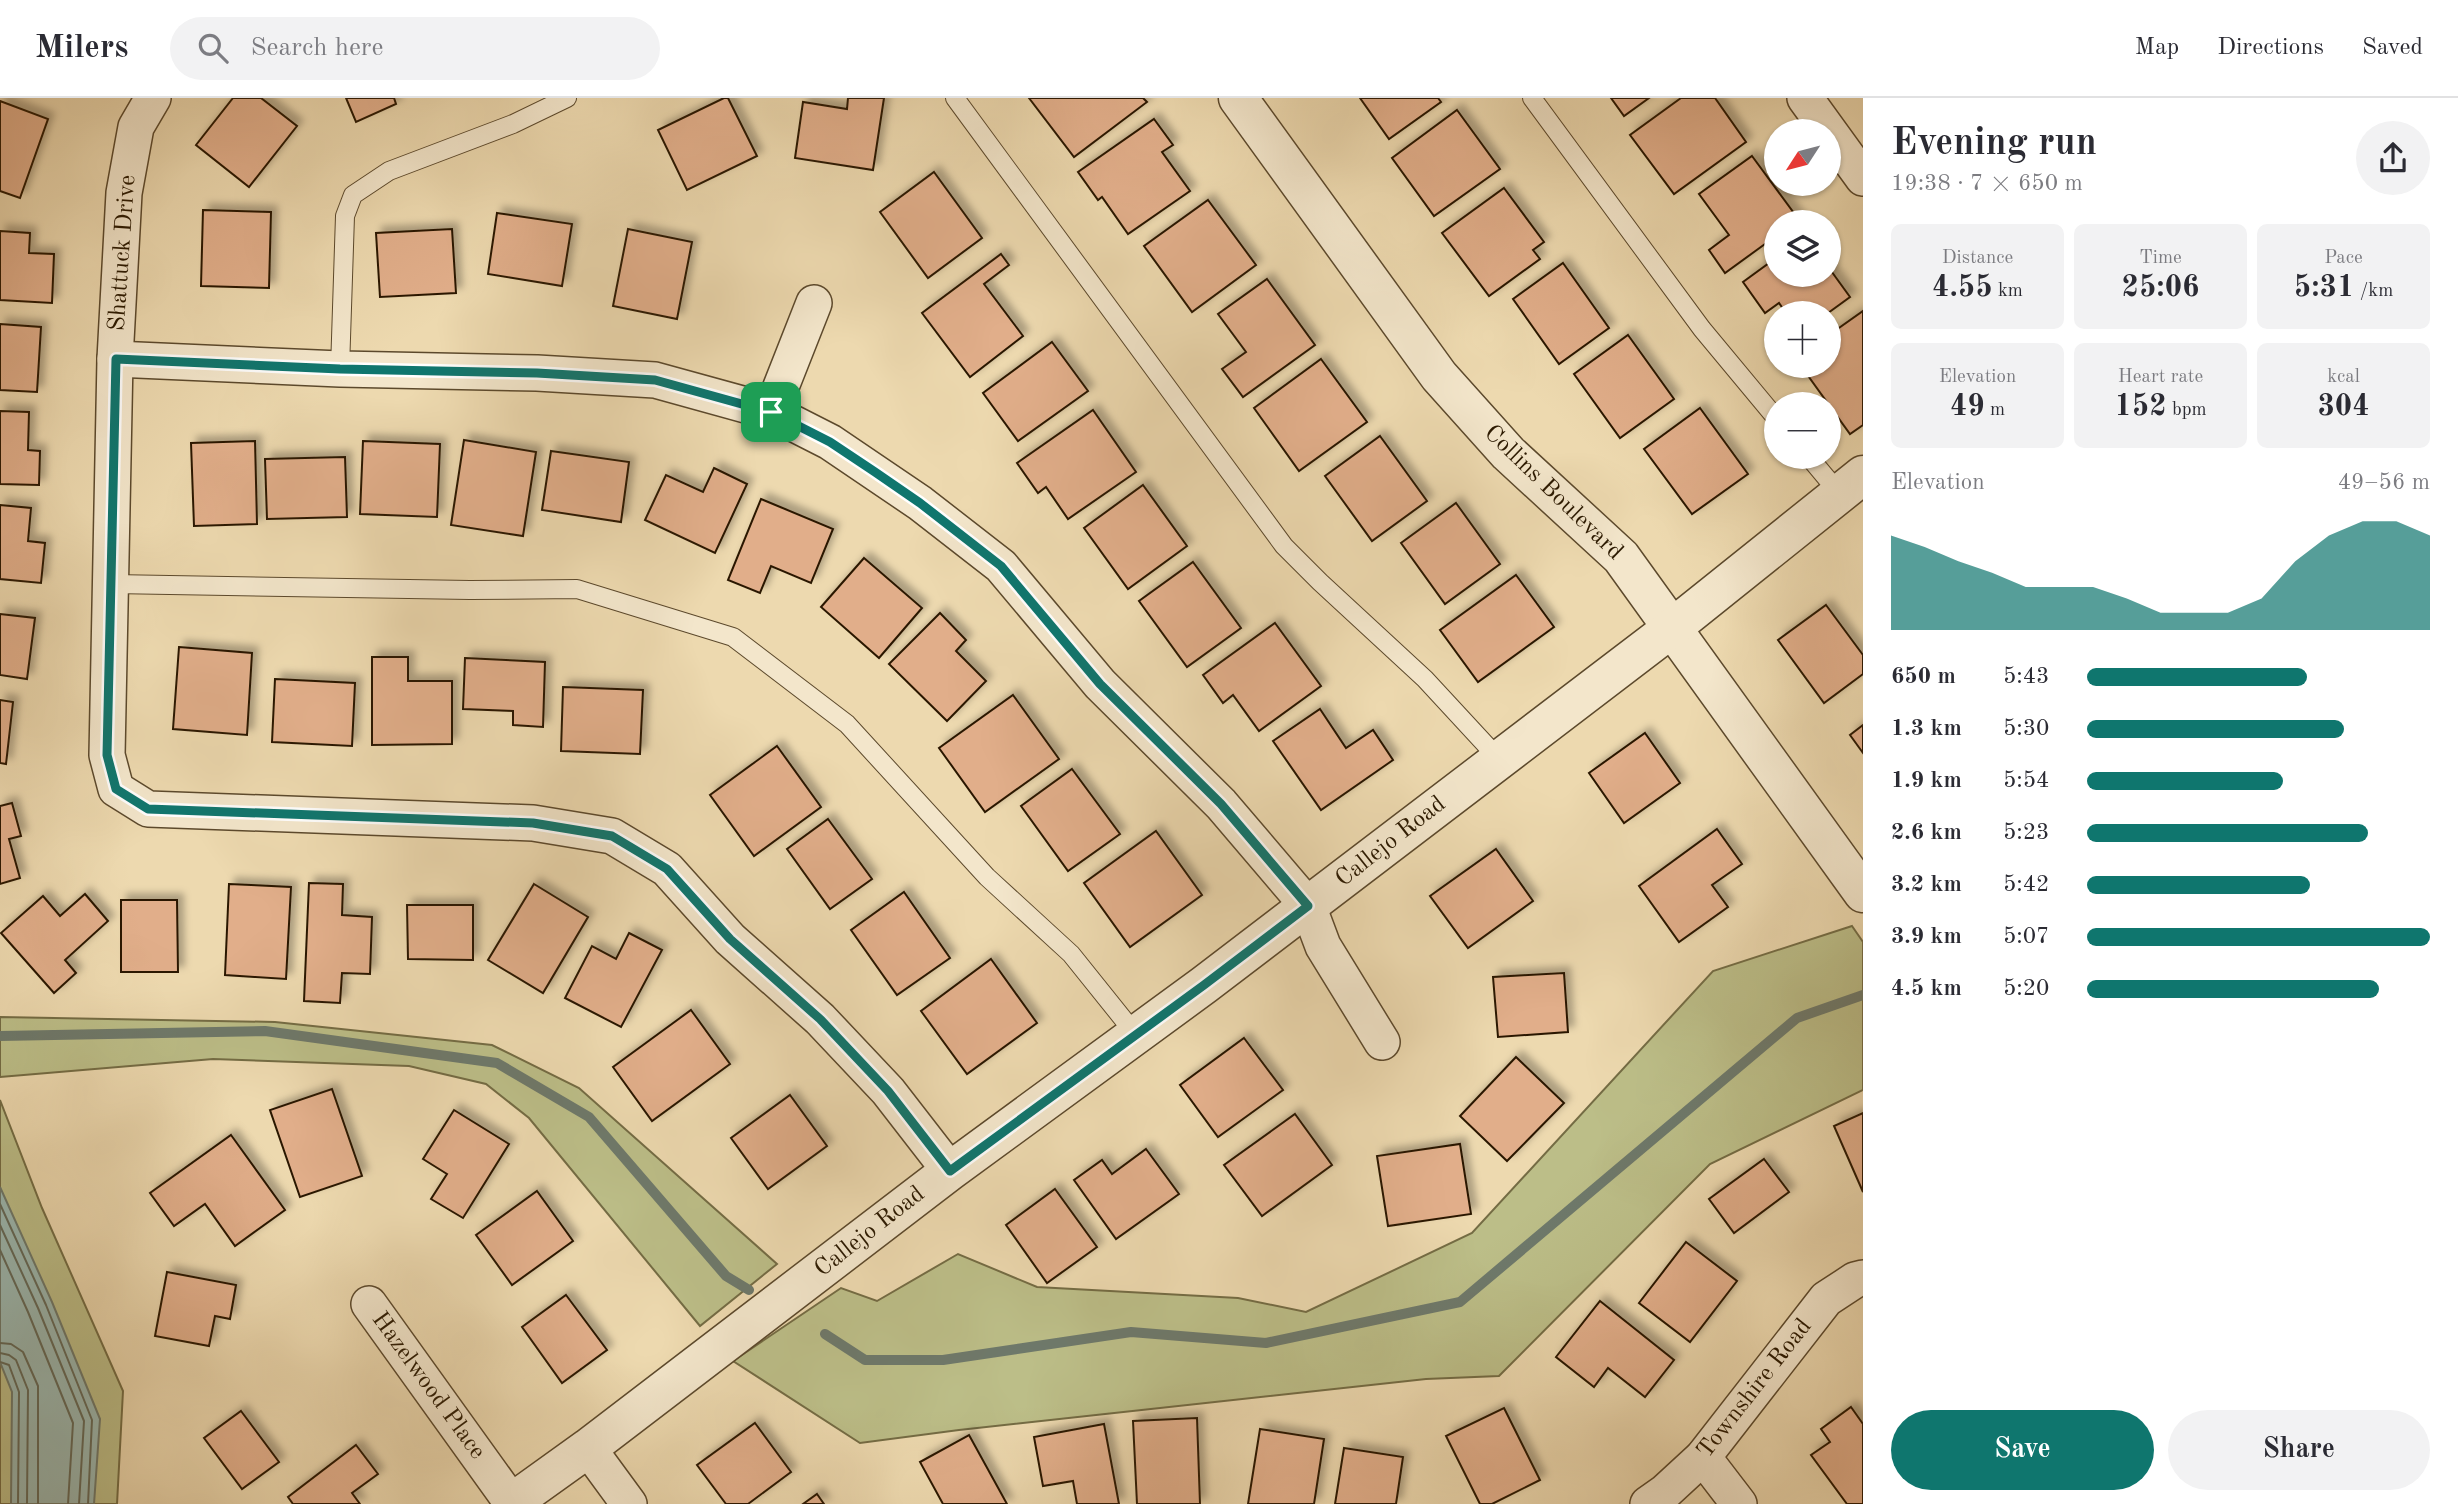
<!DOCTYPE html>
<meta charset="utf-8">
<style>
body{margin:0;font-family:"Old Standard TT",serif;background:#f2f2f3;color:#2b2b33;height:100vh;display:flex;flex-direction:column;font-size:26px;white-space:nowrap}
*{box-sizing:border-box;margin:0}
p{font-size:23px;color:#7c7c81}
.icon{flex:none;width:38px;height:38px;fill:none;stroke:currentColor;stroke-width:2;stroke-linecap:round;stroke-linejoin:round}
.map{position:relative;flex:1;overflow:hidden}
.panel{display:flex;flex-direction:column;background:#fff;width:595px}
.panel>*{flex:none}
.needle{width:46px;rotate:234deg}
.buttons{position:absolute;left:1764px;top:21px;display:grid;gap:14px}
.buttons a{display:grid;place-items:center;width:77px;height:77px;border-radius:50%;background:#fff;box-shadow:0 2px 5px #0004;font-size:35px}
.pin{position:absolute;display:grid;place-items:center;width:60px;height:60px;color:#fff;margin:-30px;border-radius:14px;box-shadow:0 4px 10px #0006}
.round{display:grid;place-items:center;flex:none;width:74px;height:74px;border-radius:37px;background:#f2f2f3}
.head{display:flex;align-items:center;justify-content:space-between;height:119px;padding:0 28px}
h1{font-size:38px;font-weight:800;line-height:52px}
.metrics{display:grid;grid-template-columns:repeat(3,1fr);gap:10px;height:119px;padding:7px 28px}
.metrics div{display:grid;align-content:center;border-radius:10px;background:#f2f2f3;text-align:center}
.metrics b{font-size:30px;font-weight:800}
.metrics small{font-size:19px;font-weight:400}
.metrics p{font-size:19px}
.chart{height:196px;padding:14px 28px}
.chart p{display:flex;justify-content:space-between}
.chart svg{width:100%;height:126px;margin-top:7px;fill:#0f766e;opacity:.7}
.button{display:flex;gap:14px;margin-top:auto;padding:14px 28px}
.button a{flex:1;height:80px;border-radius:42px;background:#0f766e;color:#fff;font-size:28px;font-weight:800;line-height:80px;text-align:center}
.button a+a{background:#f2f2f3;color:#2b2b33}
ul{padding:0 28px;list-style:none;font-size:23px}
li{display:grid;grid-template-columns:112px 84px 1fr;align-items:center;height:52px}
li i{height:18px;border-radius:9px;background:#0f766e}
header{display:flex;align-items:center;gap:42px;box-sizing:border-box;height:98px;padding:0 35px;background:#fff;border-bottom:2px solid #e1e1e2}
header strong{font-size:33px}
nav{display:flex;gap:38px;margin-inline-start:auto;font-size:24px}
.search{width:490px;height:63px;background:#f2f2f3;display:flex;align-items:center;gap:18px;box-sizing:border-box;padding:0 24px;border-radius:38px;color:#7c7c81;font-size:26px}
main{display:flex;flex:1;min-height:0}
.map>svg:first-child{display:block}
.green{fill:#bcbe88;stroke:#746c44;stroke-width:2}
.water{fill:#9bb9b2;stroke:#6e796b;stroke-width:2}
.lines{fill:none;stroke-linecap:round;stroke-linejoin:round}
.shore{stroke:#636959;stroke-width:2}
.stream{stroke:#6e796b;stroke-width:10}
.building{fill:#e1ae8a;stroke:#2b1900;stroke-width:2;filter:url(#shadow)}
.service-casing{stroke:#5c492c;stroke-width:20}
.minor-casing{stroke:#5c492c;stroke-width:38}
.tertiary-casing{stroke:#5c492c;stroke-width:41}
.service{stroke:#f3e6cb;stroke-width:18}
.minor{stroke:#f3e6cb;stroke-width:35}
.tertiary{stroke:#f3e6cb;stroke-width:38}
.route-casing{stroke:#fff;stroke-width:14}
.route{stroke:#0f766e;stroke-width:9}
.labels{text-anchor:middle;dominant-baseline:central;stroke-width:7;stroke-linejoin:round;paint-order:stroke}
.street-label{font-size:24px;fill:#2b1900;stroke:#f3e6cb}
</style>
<header>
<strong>Milers</strong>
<div class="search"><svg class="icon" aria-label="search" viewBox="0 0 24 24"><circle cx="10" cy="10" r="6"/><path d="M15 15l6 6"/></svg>Search here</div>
<nav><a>Map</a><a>Directions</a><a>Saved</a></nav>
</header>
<main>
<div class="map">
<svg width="1863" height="1406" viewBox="0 0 1863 1406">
<defs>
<filter id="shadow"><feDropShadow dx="6" dy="-6" stdDeviation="3.5" flood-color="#0004"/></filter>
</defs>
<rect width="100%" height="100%" fill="#edd9af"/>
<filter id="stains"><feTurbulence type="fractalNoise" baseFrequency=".00286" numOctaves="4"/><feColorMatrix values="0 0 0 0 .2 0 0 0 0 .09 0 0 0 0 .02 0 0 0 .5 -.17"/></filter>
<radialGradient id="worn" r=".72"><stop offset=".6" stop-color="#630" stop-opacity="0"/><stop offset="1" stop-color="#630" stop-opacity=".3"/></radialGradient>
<g class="green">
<polygon points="1852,828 1863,844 1863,992 1710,1066 1499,1278 1426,1281 959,1332 860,1345 733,1263 841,1190 877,1203 958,1156 1037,1189 1238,1200 1306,1214 1472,1135 1713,873"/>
<polygon points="0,919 275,924 492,947 579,990 777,1166 700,1228 529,1020 486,986 409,968 213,961 0,979"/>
<polygon points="0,1002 42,1110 123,1293 117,1406 0,1406"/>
</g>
<polygon class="water" points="0,1089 52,1204 100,1321 94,1406 11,1406 12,1294 0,1264"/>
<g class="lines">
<g class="shore">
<polyline points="0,1106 46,1207 92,1322 88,1406"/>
<polyline points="0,1127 38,1210 84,1323 79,1406"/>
<polyline points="0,1152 28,1214 73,1325 68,1406"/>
<polyline points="0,1245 11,1246 23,1254 38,1288 38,1406"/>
<polyline points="0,1255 9,1257 16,1262 28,1292 27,1406"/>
<polyline points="0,1264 9,1267 19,1294 18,1406"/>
</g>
<g class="stream">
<polyline points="0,938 265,933 497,965 589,1019 726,1178 749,1192"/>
<polyline points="825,1236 865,1262 943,1262 1131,1234 1266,1245 1460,1204 1797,920 1863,897"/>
</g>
</g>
<g class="building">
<polygon points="233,0 261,0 297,28 249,89 196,47"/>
<polygon points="346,0 394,0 396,6 356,24"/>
<polygon points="724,0 728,0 757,58 687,92 658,32"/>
<polygon points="848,0 884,0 873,72 795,60 803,4 847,11"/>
<polygon points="1029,0 1143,0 1147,4 1074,59"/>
<polygon points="1360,0 1438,0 1441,4 1389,41"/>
<polygon points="1611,0 1649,0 1624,18"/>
<polygon points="1681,0 1715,0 1746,44 1674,96 1630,37"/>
<polygon points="0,3 48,21 20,100 0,93"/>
<polygon points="1457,12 1500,71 1434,118 1392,60"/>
<polygon points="1154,21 1173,47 1162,54 1190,93 1128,136 1102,99 1098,102 1078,74"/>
<polygon points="1752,58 1799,122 1776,124 1776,138 1725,175 1709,152 1729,137 1699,96"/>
<polygon points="934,74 982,140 928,180 880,114"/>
<polygon points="1504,90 1544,144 1533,152 1540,161 1489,198 1442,135"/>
<polygon points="1208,102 1256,167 1192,214 1144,148"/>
<polygon points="203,112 271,114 269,190 201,188"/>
<polygon points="497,115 572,126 562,188 488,176"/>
<polygon points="452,131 456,195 380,199 376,135"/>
<polygon points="628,131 692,144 677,221 613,208"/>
<polygon points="0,133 30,135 29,155 54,156 52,205 0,202"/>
<polygon points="1001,156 1009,167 984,186 1023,238 970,279 922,215"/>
<polygon points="1776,160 1776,177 1829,177 1829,170 1850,199 1828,215 1786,215 1779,205 1765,215 1743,184"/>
<polygon points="1563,165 1609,230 1559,266 1513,201"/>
<polygon points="1267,181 1315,247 1243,299 1222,271 1246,254 1218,216"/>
<polygon points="1863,213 1863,327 1850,336 1801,268 1829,268 1829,237"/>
<polygon points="0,226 41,229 37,294 0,292"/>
<polygon points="1628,237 1674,301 1620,340 1574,276"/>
<polygon points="1052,244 1088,293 1018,343 983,295"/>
<polygon points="1321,261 1367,324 1299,373 1254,310"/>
<polygon points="1700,310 1748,376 1692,416 1644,351"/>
<polygon points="1093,312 1136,374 1068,421 1046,389 1038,395 1017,365"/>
<polygon points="0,313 29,314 28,352 40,353 39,387 0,386"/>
<polygon points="1380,338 1427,403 1372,443 1325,378"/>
<polygon points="464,342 536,354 523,438 451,427"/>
<polygon points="255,343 257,426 194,428 191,345"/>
<polygon points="363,343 440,346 437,419 360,416"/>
<polygon points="551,353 629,364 621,424 542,412"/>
<polygon points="345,359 347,419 267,421 265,361"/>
<polygon points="714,370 747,386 715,455 645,422 666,377 703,394"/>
<polygon points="1143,387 1187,448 1128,491 1084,430"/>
<polygon points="761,401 833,431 811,485 771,468 760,495 728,482"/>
<polygon points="1456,405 1500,466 1445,506 1401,445"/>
<polygon points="0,407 31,410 28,443 45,445 41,485 0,481"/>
<polygon points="864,460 922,510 879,560 821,509"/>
<polygon points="1193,464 1241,530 1187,569 1139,503"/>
<polygon points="1516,477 1554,529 1478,584 1440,532"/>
<polygon points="1826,507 1863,557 1863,576 1824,605 1778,542"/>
<polygon points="940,515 966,542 956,553 986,583 947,623 889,566"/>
<polygon points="0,516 35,520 27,581 0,577"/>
<polygon points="1275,525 1321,588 1259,633 1233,597 1223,605 1203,577"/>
<polygon points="179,549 252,555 247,637 173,631"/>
<polygon points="372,559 408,559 408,583 452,583 452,646 372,647"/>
<polygon points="465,560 545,564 543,629 513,627 513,613 463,611"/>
<polygon points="275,581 355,585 352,648 272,644"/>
<polygon points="563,589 643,592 640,656 561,653"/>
<polygon points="1013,597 1059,661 985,714 939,650"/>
<polygon points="0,602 13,604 6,666 0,665"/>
<polygon points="1320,611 1346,650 1373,632 1393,662 1321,712 1273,643"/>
<polygon points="1863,627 1863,655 1850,637"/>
<polygon points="1645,635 1680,685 1624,725 1589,675"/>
<polygon points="777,648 821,709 754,758 710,697"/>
<polygon points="1072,671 1120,736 1068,773 1021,708"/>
<polygon points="12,705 21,738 9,741 20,780 0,786 0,708"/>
<polygon points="828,721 872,781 830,811 787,751"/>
<polygon points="1717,731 1742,766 1712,787 1728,809 1679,844 1639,788"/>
<polygon points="1156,733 1202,797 1130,849 1084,785"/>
<polygon points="1496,751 1533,803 1468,850 1430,798"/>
<polygon points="309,785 343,786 342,817 372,819 370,876 342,875 340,905 304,903"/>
<polygon points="229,786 291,789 286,881 225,877"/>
<polygon points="534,786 588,819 543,895 488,862"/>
<polygon points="904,794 950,860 897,897 851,832"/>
<polygon points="85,796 108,823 65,862 76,875 54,895 1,835 43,798 60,818"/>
<polygon points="121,802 177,802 178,874 121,874"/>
<polygon points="407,807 473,807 473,862 408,861"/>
<polygon points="629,835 662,852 621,929 565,900 592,848 616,861"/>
<polygon points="991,861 1037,925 967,976 921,913"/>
<polygon points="1564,875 1568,934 1498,939 1493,879"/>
<polygon points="691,912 730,966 652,1023 613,969"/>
<polygon points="1244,940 1283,992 1218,1039 1180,987"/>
<polygon points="1516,959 1564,1005 1507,1063 1460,1018"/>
<polygon points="332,991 362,1078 300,1099 270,1012"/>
<polygon points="790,997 827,1048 768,1091 731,1040"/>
<polygon points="454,1012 509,1046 463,1120 431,1101 447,1076 423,1061"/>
<polygon points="1863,1015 1863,1094 1834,1028"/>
<polygon points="1295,1016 1332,1067 1262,1118 1224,1067"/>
<polygon points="231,1037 285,1112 235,1148 205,1106 174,1128 150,1095"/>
<polygon points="1460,1046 1471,1116 1388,1128 1377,1058"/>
<polygon points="1146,1051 1179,1096 1116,1141 1074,1082 1102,1062 1112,1076"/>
<polygon points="1764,1061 1789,1094 1734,1135 1709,1101"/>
<polygon points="1055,1091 1097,1149 1047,1185 1006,1127"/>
<polygon points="537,1093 573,1143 512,1187 476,1137"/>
<polygon points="1686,1144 1737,1183 1690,1244 1639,1205"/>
<polygon points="167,1174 236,1187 230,1221 215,1218 209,1248 155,1238"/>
<polygon points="566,1197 607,1252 562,1285 522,1229"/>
<polygon points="1600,1203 1674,1262 1645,1299 1608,1270 1594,1289 1556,1259"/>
<polygon points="1851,1309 1863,1326 1863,1406 1847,1406 1811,1357 1830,1344 1821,1331"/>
<polygon points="1504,1310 1540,1382 1492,1406 1480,1406 1446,1338"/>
<polygon points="241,1313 279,1364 242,1391 204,1340"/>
<polygon points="1197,1320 1200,1406 1137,1406 1133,1323"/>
<polygon points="755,1325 791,1374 748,1406 726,1406 697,1367"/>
<polygon points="1104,1326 1119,1406 1077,1406 1073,1383 1043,1388 1034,1339"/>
<polygon points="1260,1331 1324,1341 1314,1406 1248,1406"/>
<polygon points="969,1337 1007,1406 943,1406 920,1364"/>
<polygon points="356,1347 378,1376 352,1395 360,1406 293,1406 288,1399"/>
<polygon points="1344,1350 1403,1359 1396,1406 1335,1406"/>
<polygon points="817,1396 824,1406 803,1406"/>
</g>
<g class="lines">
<defs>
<g id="service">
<polyline points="955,0 1284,448 1320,484 1425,581 1499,661"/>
<polyline points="1532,0 1702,231 1776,320"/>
<polyline points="340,271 345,118 353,97 389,73 513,26 567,0"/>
<polyline points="1809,359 1839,395"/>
<polyline points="112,486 470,492 577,491 733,539 847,626 987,779 1071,856 1136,937"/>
</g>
<g id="minor">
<polyline points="153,0 136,29 124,95 115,261 107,657 116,691 148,711 533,725 612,738 667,771 730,841 820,921 888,993 950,1073"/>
<polyline points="1805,0 1863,80"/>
<polyline points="115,261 340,271 537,275 655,282 771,314 830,344 920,405 1001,468 1100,586 1221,706 1308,808 1323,848 1382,944"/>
<polyline points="771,314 814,205"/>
<polyline points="369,1206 512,1405"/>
<polyline points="588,1350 629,1406"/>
<polyline points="1703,1359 1739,1406"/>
<polyline points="1648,1406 1665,1394 1703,1359 1826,1201 1855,1182 1863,1180"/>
</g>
<g id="tertiary">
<polyline points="1238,0 1439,278 1508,355 1621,459 1863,795"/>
<polyline points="510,1406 588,1350 950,1073 1204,887 1672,530 1863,377"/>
</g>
</defs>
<use href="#service" class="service-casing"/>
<use href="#minor" class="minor-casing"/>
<use href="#tertiary" class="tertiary-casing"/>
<use href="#service" class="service"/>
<use href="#minor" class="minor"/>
<use href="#tertiary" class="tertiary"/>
</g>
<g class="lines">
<defs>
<polygon id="route" points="116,261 340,271 537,275 655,282 771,314 830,344 875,374 920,405 1001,468 1100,586 1221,706 1308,808 1204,887 950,1073 888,993 820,921 730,841 667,771 612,738 533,725 148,711 116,691 107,657"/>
</defs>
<use href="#route" class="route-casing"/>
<use href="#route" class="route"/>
</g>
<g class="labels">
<g class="street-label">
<text transform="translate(123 155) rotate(-86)">Shattuck Drive</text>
<text transform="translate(1553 395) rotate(44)">Collins Boulevard</text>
<text transform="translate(1391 744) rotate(-38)">Callejo Road</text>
<text transform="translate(870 1134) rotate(-38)">Callejo Road</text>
<text transform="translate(428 1288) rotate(54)">Hazelwood Place</text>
<text transform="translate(1755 1291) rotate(-52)">Townshire Road</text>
</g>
</g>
<rect width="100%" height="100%" filter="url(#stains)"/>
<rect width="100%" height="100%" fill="url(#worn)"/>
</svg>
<div class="buttons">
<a><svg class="needle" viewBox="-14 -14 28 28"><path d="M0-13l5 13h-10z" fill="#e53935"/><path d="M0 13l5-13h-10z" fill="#7c7c81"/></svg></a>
<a><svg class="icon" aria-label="layers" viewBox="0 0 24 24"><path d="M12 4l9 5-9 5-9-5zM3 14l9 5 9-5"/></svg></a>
<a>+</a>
<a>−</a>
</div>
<div class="pin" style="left:771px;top:314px;background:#1e9e55"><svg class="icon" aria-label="arrive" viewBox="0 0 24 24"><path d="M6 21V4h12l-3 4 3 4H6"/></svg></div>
</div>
<section class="panel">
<div class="head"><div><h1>Evening run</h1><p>19:38 · 7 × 650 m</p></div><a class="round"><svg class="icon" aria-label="share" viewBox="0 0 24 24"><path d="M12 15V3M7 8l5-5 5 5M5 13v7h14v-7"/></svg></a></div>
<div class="metrics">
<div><p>Distance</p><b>4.55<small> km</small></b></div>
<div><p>Time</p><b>25:06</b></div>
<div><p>Pace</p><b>5:31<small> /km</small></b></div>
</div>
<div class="metrics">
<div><p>Elevation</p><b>49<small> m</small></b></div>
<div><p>Heart rate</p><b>152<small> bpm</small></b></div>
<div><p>kcal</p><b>304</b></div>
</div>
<div class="chart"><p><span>Elevation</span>49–56 m</p>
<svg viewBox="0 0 160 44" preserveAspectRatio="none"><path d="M0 44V11L10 15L20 20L30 24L40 29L50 29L60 29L70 33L80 38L90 38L100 38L110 33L120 20L130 11L140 6L150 6L160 11V44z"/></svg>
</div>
<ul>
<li><b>650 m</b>5:43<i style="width:64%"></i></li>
<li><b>1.3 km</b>5:30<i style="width:75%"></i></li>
<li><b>1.9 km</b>5:54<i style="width:57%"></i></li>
<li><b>2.6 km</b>5:23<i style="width:82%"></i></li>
<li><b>3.2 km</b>5:42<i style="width:65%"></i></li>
<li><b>3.9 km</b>5:07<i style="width:100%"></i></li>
<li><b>4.5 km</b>5:20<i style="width:85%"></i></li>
</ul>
<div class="button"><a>Save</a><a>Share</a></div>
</section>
</main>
